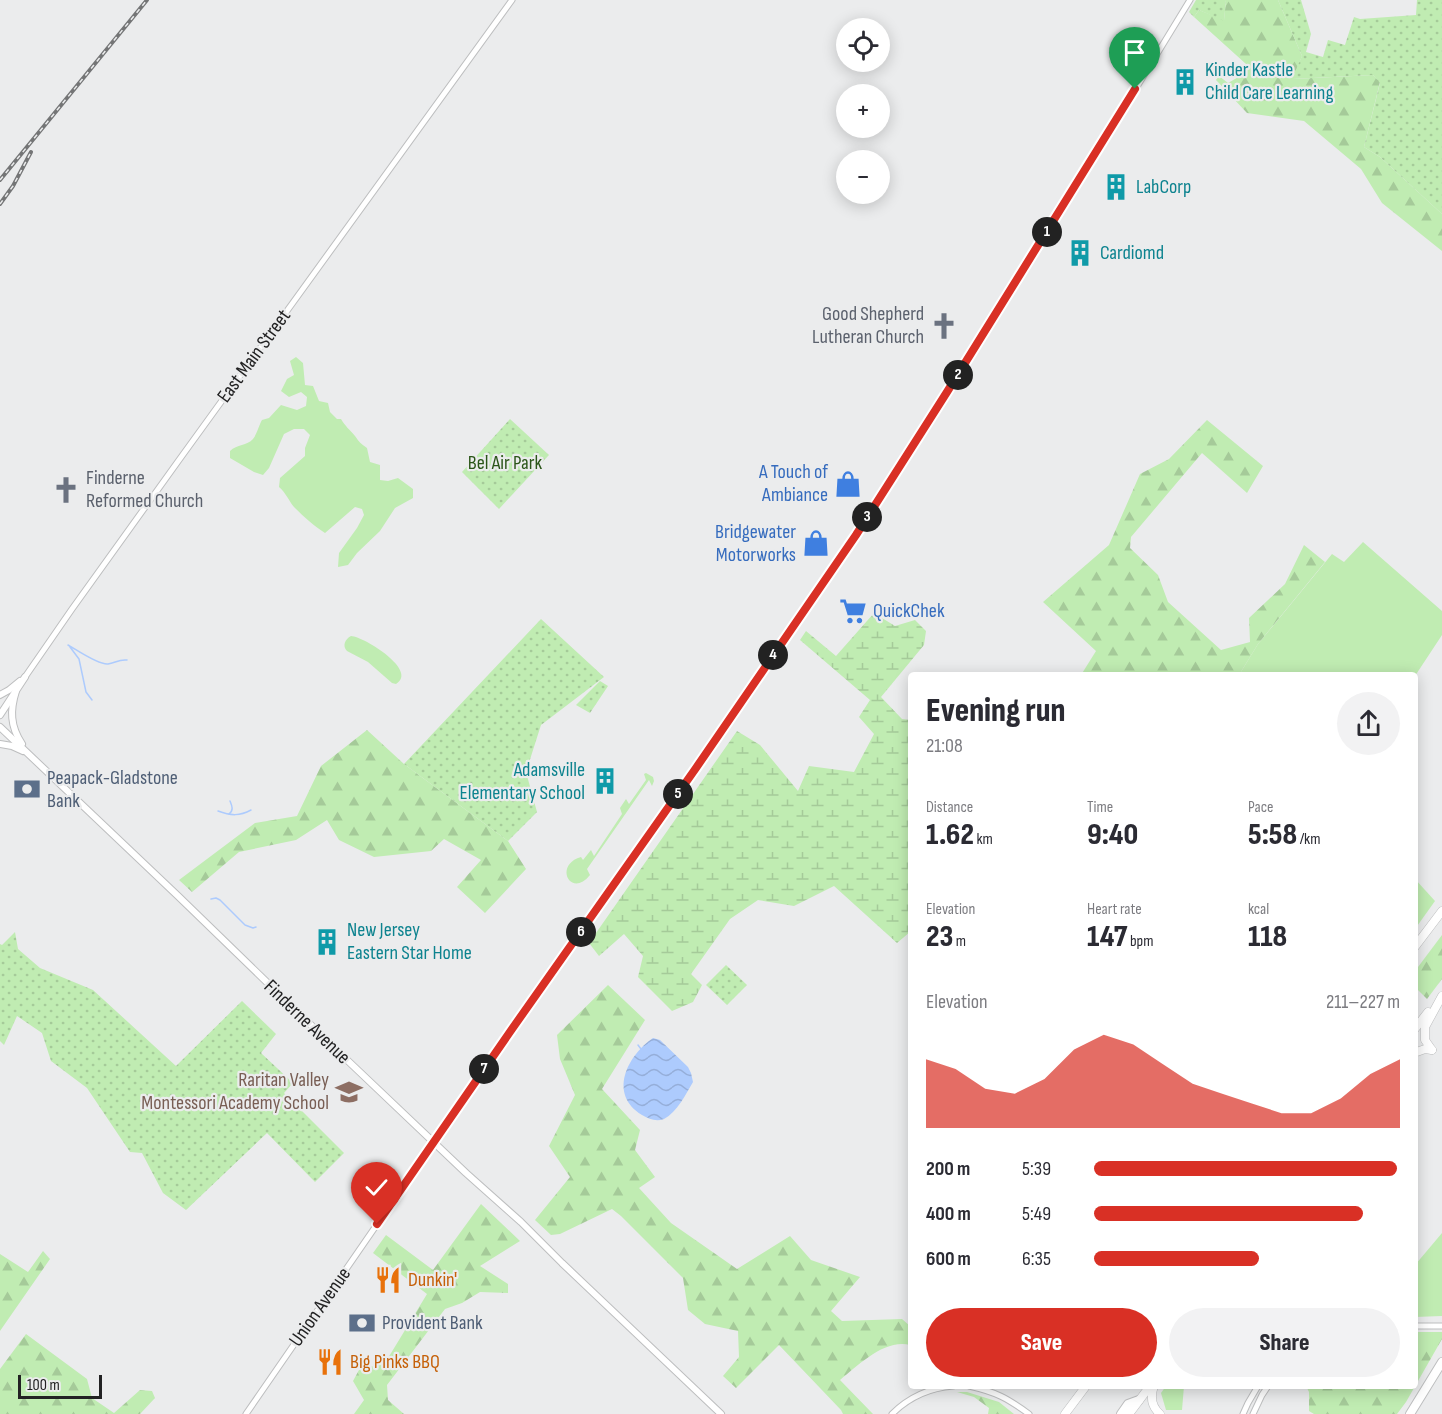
<!DOCTYPE html>
<meta charset="utf-8">
<style>
body{margin:0;font-family:"Sofia Sans Condensed",sans-serif;background:#f2f2f3;color:#2b2b33;height:100vh;display:flex;flex-direction:column;font-size:22px;white-space:nowrap}
*{box-sizing:border-box;margin:0}
p{font-size:20px;color:#7c7c81}
.icon{flex:none;width:33px;height:33px;fill:none;stroke:currentColor;stroke-width:2;stroke-linecap:round;stroke-linejoin:round}
.map{position:relative;flex:1;overflow:hidden}
.sheet{position:absolute;left:908px;top:672px;width:510px;height:717px;display:flex;flex-direction:column;background:#fff;border-radius:6px;box-shadow:0 3px 15px #0003}
.sheet>*{flex:none}
.tools{position:absolute;left:836px;top:18px;display:grid;gap:12px}
.tools a{display:grid;place-items:center;width:54px;height:54px;border-radius:50%;background:#fff;box-shadow:0 3px 15px #0003;font-size:30px}
.scale{position:absolute;left:18px;bottom:15px;width:84px;box-sizing:border-box;padding-left:6px;border:3px solid #222223;border-top:0;font-size:16px;line-height:21px;white-space:nowrap;color:#222223;-webkit-text-stroke:4px #ebeced;paint-order:stroke}
.pin{position:absolute;display:grid;place-items:center;width:51px;height:51px;color:#fff;margin:-62px -26px;border-radius:50% 50% 50% 0;rotate:-45deg;box-shadow:0 0 6px #0007}
.pin .icon{rotate:45deg}
.km{position:absolute;width:30px;height:30px;margin:-15px;border-radius:50%;background:#222;color:#fff;font-size:16px;line-height:30px;text-align:center}
.round{display:grid;place-items:center;flex:none;width:63px;height:63px;border-radius:32px;background:#f2f2f3}
.summary{display:flex;align-items:center;justify-content:space-between;height:102px;padding:0 18px}
h1{font-size:33px;font-weight:800;line-height:45px}
.stats{display:grid;grid-template-columns:repeat(3,1fr);gap:9px;height:102px;padding:6px 18px}
.stats div{display:grid;align-content:center}
.stats b{font-size:30px;font-weight:800}
.stats small{font-size:16px;font-weight:400}
.stats p{font-size:16px}
.chart{height:168px;padding:12px 18px}
.chart p{display:flex;justify-content:space-between}
.chart svg{width:100%;height:108px;margin-top:6px;fill:#d93025;opacity:.7}
.primary-button{display:flex;gap:12px;margin-top:auto;padding:12px 18px}
.primary-button a{flex:1;height:69px;border-radius:36px;background:#d93025;color:#fff;font-size:24px;font-weight:800;line-height:69px;text-align:center}
.primary-button a+a{background:#f2f2f3;color:#2b2b33}
ul{padding:0 18px;list-style:none;font-size:20px}
li{display:grid;grid-template-columns:96px 72px 1fr;align-items:center;height:45px}
li i{height:15px;border-radius:8px;background:#d93025}
.map>svg:first-child{display:block}
.grass{fill:#c0ecb2}
.forest{fill:url(#forest-firs)}
.wetland{fill:url(#wetland-marsh)}
.park{fill:url(#park-dots)}
.water{fill:url(#water-waves)}
.lines{fill:none;stroke-linecap:round;stroke-linejoin:round}
.stream{stroke:#adcbfd;stroke-width:1.5}
.tertiary-casing{stroke:#bdbebf;stroke-width:7}
.secondary-casing{stroke:#bdbebf;stroke-width:8}
.trunk-casing{stroke:#bdbebf;stroke-width:9}
.motorway-casing{stroke:#bdbebf;stroke-width:10}
.tertiary{stroke:#fff;stroke-width:5}
.secondary{stroke:#fff;stroke-width:6}
.trunk{stroke:#fff;stroke-width:8}
.motorway{stroke:#fff;stroke-width:8}
.rail-casing{stroke:#747576;stroke-width:4}
.rail{stroke:#ebeced;stroke-width:1.5;stroke-dasharray:4.5;stroke-linecap:butt}
.route-casing{stroke:#fff;stroke-width:12}
.route{stroke:#d93025;stroke-width:8}
.labels{text-anchor:middle;dominant-baseline:central;stroke-width:4.5;stroke-linejoin:round;paint-order:stroke}
.culture-label{font-size:20px;fill:#0d838f;stroke:#ebeced;text-anchor:start}
.worship-label{font-size:20px;fill:#5b616d;stroke:#ebeced;text-anchor:end}
.street-label{font-size:20px;fill:#222223;stroke:#ebeced}
.park-label{font-size:20px;fill:#2a5518;stroke:#ebeced}
.shop-label{font-size:20px;fill:#366cbe;stroke:#ebeced;text-anchor:end}
.service-label{font-size:20px;fill:#4e5e75;stroke:#ebeced;text-anchor:start}
.education-label{font-size:20px;fill:#785e54;stroke:#ebeced;text-anchor:end}
.food-label{font-size:20px;fill:#c56008;stroke:#ebeced;text-anchor:start}
</style>
<div class="map">
<svg width="1442" height="1414" viewBox="0 0 1442 1414">
<defs>
<pattern id="forest-firs" width="22" height="20" patternUnits="userSpaceOnUse" patternTransform="scale(1.5)"><rect width="22" height="20" fill="#c0ecb2"/><path d="M5 1l3.5 6h-7zM16 11l3.5 6h-7z" fill="#a5ca99"/></pattern>
<pattern id="wetland-marsh" width="20" height="14" patternUnits="userSpaceOnUse" patternTransform="scale(1.5)"><rect width="20" height="14" fill="#c0ecb2"/><path d="M1 5h8M5 5V1M11 12h8M15 12V8" fill="none" stroke="#a5ca99"/></pattern>
<pattern id="park-dots" width="8" height="8" patternUnits="userSpaceOnUse" patternTransform="scale(1.5)"><rect width="8" height="8" fill="#c0ecb2"/><path d="M2 2h.1M6 6h.1" fill="none" stroke="#a5ca99" stroke-width="1.8" stroke-linecap="round"/></pattern>
<pattern id="water-waves" width="16" height="10" patternUnits="userSpaceOnUse" patternTransform="scale(1.5)"><rect width="16" height="10" fill="#adcbfd"/><path d="M0 5q4-4 8 0t8 0" fill="none" stroke="#95aed9"/></pattern>
</defs>
<rect width="100%" height="100%" fill="#ebeced"/>
<g class="grass">
<path d="M296 357 303 363 305 385 313 386 319 401 328 403 330 412 337 419H341C345 426 350 430 355 436 360 443 360 443 367 448L370 462 380 465V480L388 481 398 478 413 489V498L395 508 380 531 357 553 348 565 338 567 339 553 357 528 364 515 362 509 355 507 325 533C314 526 303 516 294 507 289 501 286 493 279 487L280 478 305 456V448L310 435 304 429H294L284 434 269 468 263 475 254 472 230 458V451C237 444 247 446 253 439 257 434 259 425 262 420L269 418 281 405 297 410 306 406 307 397 301 392 289 397 281 391 287 379 294 375 290 361Z"/>
<polygon points="1363,542 1442,611 1442,635 1415,676 1414,675 1239,675 1258,644 1332,554 1344,562"/>
<path d="M351 636C365 637 419 671 396 684L392 683 368 662 347 651C342 646 345 639 351 636Z"/>
<path d="M646 773 653 777 654 781 652 786 649 780 587 869 590 875C571 899 553 865 581 857L583 860 591 850 594 856 622 814 620 808 626 799 629 804 646 780 644 774Z"/>
<polygon points="1415,879 1435,901 1415,929 1414,929"/>
<polygon points="1442,1233 1442,1316 1415,1317 1415,1265"/>
<polygon points="1166,1386 1184,1386 1182,1410 1166,1410 1161,1393"/>
</g>
<g class="forest">
<polygon points="1226,0 1278,0 1302,56 1293,79 1373,75 1380,82 1364,147 1380,157 1442,214 1442,251 1382,203 1361,169 1304,121 1247,113 1216,80 1219,76 1228,83 1242,75 1246,64 1194,17 1199,10 1224,20"/>
<polygon points="1207,420 1263,466 1247,493 1202,453 1131,537 1130,548 1158,575 1168,602 1221,650 1250,642 1249,618 1285,584 1304,545 1325,562 1258,644 1239,675 1081,675 1096,651 1043,602 1109,545 1140,474 1169,459"/>
<polygon points="367,730 404,764 508,841 526,869 485,913 457,887 481,860 444,839 431,851 374,857 339,840 327,820 296,840 239,852 192,892 179,880 255,823 297,816 321,766"/>
<polygon points="1442,935 1442,979 1427,999 1415,987 1415,971"/>
<path d="M608 985 645 1020 602 1089 640 1130 635 1150 655 1177 639 1188 671 1223 737 1269 790 1236 811 1260 860 1277 831 1311 842 1321 902 1319 910 1326V1345C884 1339 859 1365 840 1380L873 1414H843L841 1410 779 1345 736 1388 723 1376 739 1357 738 1331 705 1324 688 1310 683 1278 621 1216 612 1209 560 1234 551 1235 535 1220 570 1177 549 1146 575 1095 560 1059 557 1035Z"/>
<polygon points="481,1204 520,1241 480,1266 508,1284 508,1293 480,1292 462,1303 445,1309 387,1385 388,1400 404,1414 354,1414 364,1400 353,1381 359,1370 385,1363 427,1294 373,1253 386,1235 433,1270"/>
<polygon points="43,1251 50,1259 0,1331 0,1254 28,1272"/>
<polygon points="1415,1332 1442,1332 1442,1339 1406,1402 1397,1414 1314,1414 1309,1411 1309,1392 1306,1386 1414,1386"/>
<polygon points="26,1334 87,1379 92,1398 114,1413 140,1390 152,1391 155,1398 140,1414 0,1414 0,1369"/>
<polygon points="957,1392 967,1392 999,1402 1014,1414 988,1414 989,1408 974,1397"/>
</g>
<polygon class="wetland" points="874,613 895,626 915,620 926,631 924,645 881,697 902,719 910,720 910,932 897,943 834,886 794,906 758,900 730,919 691,974 702,985 693,1002 672,1011 638,977 643,956 624,934 599,956 589,943 737,731 760,745 798,791 809,766 854,772 874,734 859,717 870,700 800,640 806,631 836,656"/>
<g class="park">
<polygon points="1196,0 1226,0 1224,21 1199,10 1194,17 1189,12"/>
<polygon points="1278,0 1301,0 1311,34 1306,52 1323,57 1328,40 1345,45 1354,17 1360,19 1416,15 1417,0 1442,0 1442,214 1380,157 1364,147 1380,83 1373,75 1292,79 1302,56"/>
<polygon points="510,419 549,455 499,509 462,472"/>
<polygon points="541,619 604,677 541,725 526,772 537,812 508,841 404,764"/>
<polygon points="600,681 608,686 590,713 576,705"/>
<polygon points="15,932 18,949 40,968 93,990 176,1066 242,1001 276,1034 261,1053 293,1083 284,1093 344,1153 315,1182 267,1133 186,1210 163,1193 142,1153 130,1152 87,1088 51,1061 42,1033 17,1016 4,1045 0,1041 0,944 2,945"/>
<polygon points="726,965 747,985 727,1005 706,985"/>
</g>
<path class="water" d="M653 1038 660 1040 688 1067 691 1073 693 1082C686 1094 677 1112 664 1119 656 1122 649 1119 642 1115 608 1094 627 1056 653 1038Z"/>
<g class="lines">
<g class="stream">
<path d="M68 645C77 650 98 665 108 664 115 663 119 659 127 660"/>
<polyline points="70,647 79,659 86,692 92,700"/>
<path d="M218 811C231 816 240 816 251 810"/>
<path d="M229 814C234 810 232 806 230 801"/>
<polyline points="211,899 216,898 220,900 245,925 253,928 256,927"/>
<polyline points="638,1045 641,1049"/>
</g>
<defs>
<g id="tertiary">
<polyline points="25,677 72,609 179,460 512,0"/>
<polyline points="1414,1326 1442,1326"/>
<path d="M969 1386C996 1392 1007 1398 1029 1414"/>
<polyline points="246,1414 512,1029 696,768 856,535 1069,198 1190,0"/>
<path d="M892 1414C909 1397 929 1388 953 1386"/>
<polyline points="1243,1414 1248,1403 1258,1386"/>
<polyline points="1253,1414 1262,1395 1268,1386"/>
</g>
<g id="secondary">
<path d="M16 691C10 710 10 726 22 744"/>
<polyline points="0,695 9,690 20,681"/>
<polyline points="0,715 25,677"/>
<polyline points="0,727 178,896 346,1059 466,1173 521,1222 562,1263 721,1414"/>
<polyline points="0,744 12,746 23,751"/>
</g>
<g id="trunk">
<polyline points="1414,948 1442,911"/>
<polyline points="1414,1030 1428,1012"/>
<polyline points="1432,1050 1425,1040 1425,1027 1442,996"/>
<polyline points="1414,1053 1425,1049 1432,1050"/>
<path d="M1154 1386C1150 1397 1151 1406 1160 1414"/>
<polyline points="1065,1414 1086,1386"/>
<polyline points="1129,1414 1150,1386"/>
</g>
<g id="motorway">
<polyline points="1121,1414 1128,1404 1139,1400"/>
<polyline points="1410,1414 1442,1362"/>
</g>
</defs>
<use href="#tertiary" class="tertiary-casing"/>
<use href="#secondary" class="secondary-casing"/>
<use href="#trunk" class="trunk-casing"/>
<use href="#motorway" class="motorway-casing"/>
<use href="#tertiary" class="tertiary"/>
<use href="#secondary" class="secondary"/>
<use href="#trunk" class="trunk"/>
<use href="#motorway" class="motorway"/>
<defs>
<g id="rail">
<polyline points="0,180 147,0"/>
<polyline points="0,204 13,186 31,152"/>
</g>
</defs>
<use href="#rail" class="rail-casing"/>
<use href="#rail" class="rail"/>
</g>
<g class="lines">
<defs>
<polyline id="route" points="377,1224 512,1029 696,768 856,535 947,392 1135,89"/>
</defs>
<use href="#route" class="route-casing"/>
<use href="#route" class="route"/>
</g>
<defs>
<symbol id="building-bare" viewBox="-9 -9 18 18"><path d="M-4-6H4V6H1V3H-1V6H-4ZM-2.5-4.3h1.7v1.8h-1.7ZM.8-4.3h1.7v1.8H.8ZM-2.5-1h1.7V.8h-1.7ZM.8-1h1.7V.8H.8Z" fill="#0f9aa8" stroke="#ebeced" stroke-width="2.5" paint-order="stroke"/></symbol>
<symbol id="church-bare" viewBox="-9 -9 18 18"><path d="M-1.2-6h2.4v3.5h3.3v2.4h-3.3V6h-2.4V-.1h-3.3v-2.4h3.3Z" fill="#6b7280" stroke="#ebeced" stroke-width="2.5" paint-order="stroke"/></symbol>
<symbol id="shop-bare" viewBox="-9 -9 18 18"><path d="M-5-2.5h2.3a2.7 3.5 0 0 1 5.4 0H5L5.5 6h-11ZM-1.5-2.5h3a1.5 2.3 0 0 0-3 0Z" fill="#3f7fe0" stroke="#ebeced" stroke-width="2.5" paint-order="stroke"/></symbol>
<symbol id="supermarket-bare" viewBox="-9 -9 18 18"><path d="M-6-5.5h2.5l.6 2H6L4.5 2H-2.5L-4.4-4H-6ZM-1.5 3.2a1.3 1.3 0 1 0 .1 0ZM3 3.2a1.3 1.3 0 1 0 .1 0Z" fill="#3f7fe0" stroke="#ebeced" stroke-width="2.5" paint-order="stroke"/></symbol>
<symbol id="bank-bare" viewBox="-9 -9 18 18"><path d="M-6-4H6V4H-6ZM0-2.3a2.3 2.3 0 1 0 0 4.6a2.3 2.3 0 1 0 0-4.6Z" fill="#5c6f8a" stroke="#ebeced" stroke-width="2.5" paint-order="stroke"/></symbol>
<symbol id="school-bare" viewBox="-9 -9 18 18"><path d="M0-5L7-2L0 1L-7-2ZM-4 1L0 2.5L4 1V4Q0 6-4 4Z" fill="#8d6e63" stroke="#ebeced" stroke-width="2.5" paint-order="stroke"/></symbol>
<symbol id="restaurant-bare" viewBox="-9 -9 18 18"><path d="M-5-6h1v4h1v-4h1v4h1v-4h1v5L-1.5 .5V6h-2V.5L-5-1ZM5-6V6H3V1.5H1.5Q1.5-4 5-6Z" fill="#e8710a" stroke="#ebeced" stroke-width="2.5" paint-order="stroke"/></symbol>
</defs>
<g fill-rule="evenodd">
<use href="#building-bare" x="1166" y="63" width="38" height="38"/>
<use href="#building-bare" x="1097" y="168" width="38" height="38"/>
<use href="#building-bare" x="1061" y="234" width="38" height="38"/>
<use href="#church-bare" x="925" y="307" width="38" height="38"/>
<use href="#shop-bare" x="829" y="465" width="38" height="38"/>
<use href="#church-bare" x="47" y="471" width="38" height="38"/>
<use href="#shop-bare" x="797" y="524" width="38" height="38"/>
<use href="#supermarket-bare" x="834" y="592" width="38" height="38"/>
<use href="#building-bare" x="586" y="762" width="38" height="38"/>
<use href="#bank-bare" x="8" y="770" width="38" height="38"/>
<use href="#building-bare" x="308" y="923" width="38" height="38"/>
<use href="#school-bare" x="330" y="1073" width="38" height="38"/>
<use href="#restaurant-bare" x="369" y="1261" width="38" height="38"/>
<use href="#bank-bare" x="343" y="1304" width="38" height="38"/>
<use href="#restaurant-bare" x="311" y="1343" width="38" height="38"/>
</g>
<g class="labels">
<g class="culture-label">
<text x="1205" y="70">Kinder Kastle<tspan x="1205" dy="23">Child Care Learning</tspan></text>
<text x="1136" y="187">LabCorp</text>
<text x="1100" y="253">Cardiomd</text>
<text x="585" y="770" text-anchor="end">Adamsville<tspan x="585" dy="23">Elementary School</tspan></text>
<text x="347" y="930">New Jersey<tspan x="347" dy="23">Eastern Star Home</tspan></text>
</g>
<g class="worship-label">
<text x="924" y="314">Good Shepherd<tspan x="924" dy="23">Lutheran Church</tspan></text>
<text x="86" y="478" text-anchor="start">Finderne<tspan x="86" dy="23">Reformed Church</tspan></text>
</g>
<g class="street-label">
<text transform="translate(254 356) rotate(-54)">East Main Street</text>
<text transform="translate(307 1022) rotate(44)">Finderne Avenue</text>
<text transform="translate(320 1307) rotate(-55)">Union Avenue</text>
</g>
<g class="park-label">
<text x="505" y="463">Bel Air Park</text>
</g>
<g class="shop-label">
<text x="828" y="472">A Touch of<tspan x="828" dy="23">Ambiance</tspan></text>
<text x="796" y="532">Bridgewater<tspan x="796" dy="23">Motorworks</tspan></text>
<text x="873" y="611" text-anchor="start">QuickChek</text>
</g>
<g class="service-label">
<text x="47" y="778">Peapack-Gladstone<tspan x="47" dy="23">Bank</tspan></text>
<text x="382" y="1323">Provident Bank</text>
</g>
<g class="education-label">
<text x="329" y="1080">Raritan Valley<tspan x="329" dy="23">Montessori Academy School</tspan></text>
</g>
<g class="food-label">
<text x="408" y="1280">Dunkin'</text>
<text x="350" y="1362">Big Pinks BBQ</text>
</g>
</g>
</svg>
<div class="tools">
<a><svg class="icon" aria-label="locate" viewBox="0 0 24 24"><circle cx="12" cy="12" r="6"/><path d="M12 2v4M12 18v4M2 12h4M18 12h4"/></svg></a>
<a>+</a>
<a>−</a>
</div>
<div class="scale">100 m</div>
<div class="pin" style="left:1135px;top:89px;background:#1e9e55"><svg class="icon" aria-label="arrive" viewBox="0 0 24 24"><path d="M6 21V4h12l-3 4 3 4H6"/></svg></div>
<div class="pin" style="left:377px;top:1224px;background:#d93025"><svg class="icon" aria-label="check" viewBox="0 0 24 24"><path d="M5 12l5 5 9-10"/></svg></div>
<b class="km" style="left:1047px;top:232px">1</b>
<b class="km" style="left:958px;top:375px">2</b>
<b class="km" style="left:867px;top:517px">3</b>
<b class="km" style="left:773px;top:655px">4</b>
<b class="km" style="left:678px;top:794px">5</b>
<b class="km" style="left:581px;top:932px">6</b>
<b class="km" style="left:484px;top:1069px">7</b>
<section class="sheet">
<div class="summary"><div><h1>Evening run</h1><p>21:08</p></div><a class="round"><svg class="icon" aria-label="share" viewBox="0 0 24 24"><path d="M12 15V3M7 8l5-5 5 5M5 13v7h14v-7"/></svg></a></div>
<div class="stats">
<div><p>Distance</p><b>1.62<small> km</small></b></div>
<div><p>Time</p><b>9:40</b></div>
<div><p>Pace</p><b>5:58<small> /km</small></b></div>
</div>
<div class="stats">
<div><p>Elevation</p><b>23<small> m</small></b></div>
<div><p>Heart rate</p><b>147<small> bpm</small></b></div>
<div><p>kcal</p><b>118</b></div>
</div>
<div class="chart"><p><span>Elevation</span>211–227 m</p>
<svg viewBox="0 0 160 44" preserveAspectRatio="none"><path d="M0 44V16L10 20L20 28L30 30L40 24L50 12L60 6L70 10L80 18L90 26L100 30L110 34L120 38L130 38L140 32L150 22L160 16V44z"/></svg>
</div>
<ul>
<li><b>200 m</b>5:39<i style="width:99%"></i></li>
<li><b>400 m</b>5:49<i style="width:88%"></i></li>
<li><b>600 m</b>6:35<i style="width:54%"></i></li>
</ul>
<div class="primary-button"><a>Save</a><a>Share</a></div>
</section>
</div>
